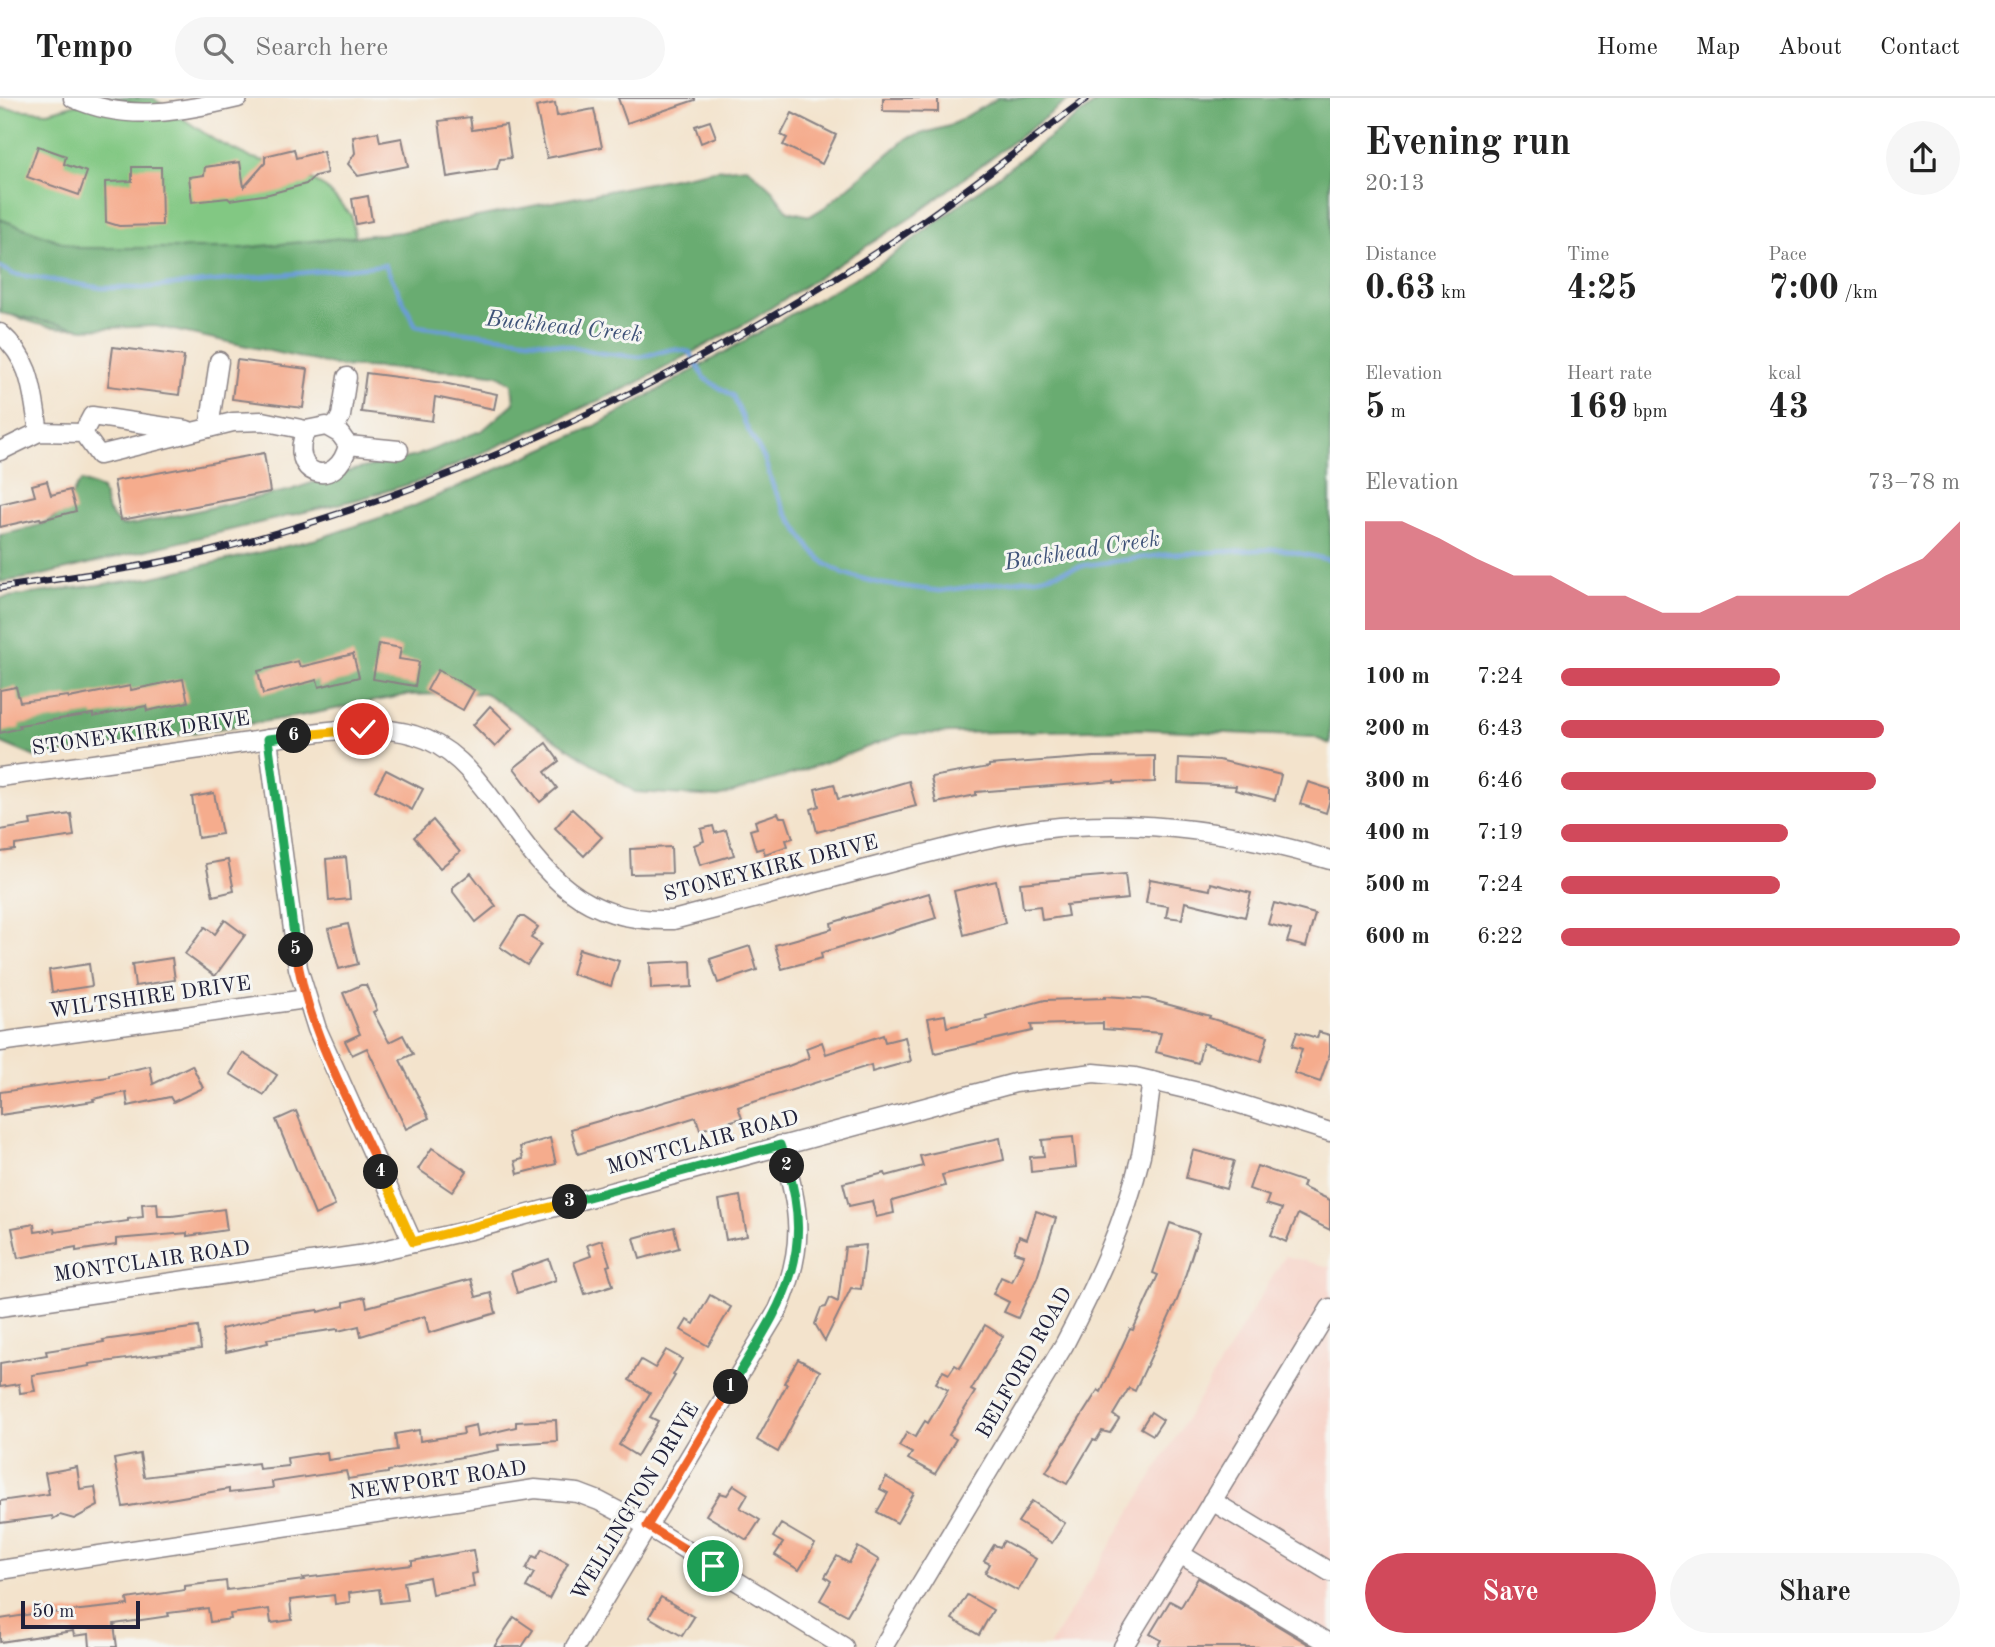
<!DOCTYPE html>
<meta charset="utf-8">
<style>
body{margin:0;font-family:"Old Standard TT",serif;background:#f6f6f6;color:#222;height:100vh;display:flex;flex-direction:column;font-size:26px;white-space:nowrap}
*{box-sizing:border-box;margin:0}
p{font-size:23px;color:#767676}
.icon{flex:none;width:38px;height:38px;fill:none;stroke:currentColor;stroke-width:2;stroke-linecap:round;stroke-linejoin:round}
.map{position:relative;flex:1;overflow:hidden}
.side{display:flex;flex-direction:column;background:#fff;width:665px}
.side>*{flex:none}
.scale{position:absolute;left:21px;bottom:18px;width:119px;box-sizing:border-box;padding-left:7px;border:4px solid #22223b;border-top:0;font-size:19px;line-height:24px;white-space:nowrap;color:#22223b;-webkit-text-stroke:5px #f6f6f2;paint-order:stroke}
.pin{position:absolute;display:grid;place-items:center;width:60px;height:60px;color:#fff;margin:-30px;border:4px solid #fff;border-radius:50%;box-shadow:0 2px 7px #0007}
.km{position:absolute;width:35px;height:35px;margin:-18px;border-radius:50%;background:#222;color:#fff;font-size:19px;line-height:35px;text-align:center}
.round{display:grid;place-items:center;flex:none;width:74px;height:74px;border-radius:37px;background:#f6f6f6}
.headline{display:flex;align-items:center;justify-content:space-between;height:119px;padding:0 35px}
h1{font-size:38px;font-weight:600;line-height:52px}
.figures{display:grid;grid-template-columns:repeat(3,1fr);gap:10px;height:119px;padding:7px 35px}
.figures div{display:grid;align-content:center}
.figures b{font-size:35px;font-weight:600}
.figures small{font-size:19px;font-weight:400}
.figures p{font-size:19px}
.chart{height:196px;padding:14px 35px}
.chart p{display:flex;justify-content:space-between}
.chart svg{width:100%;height:126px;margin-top:7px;fill:#d1495b;opacity:.7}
.cta{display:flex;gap:14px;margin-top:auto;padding:14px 35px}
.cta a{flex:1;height:80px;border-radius:42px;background:#d1495b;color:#fff;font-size:28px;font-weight:600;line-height:80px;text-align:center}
.cta a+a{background:#f6f6f6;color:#222}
ul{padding:0 35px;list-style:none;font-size:23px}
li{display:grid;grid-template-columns:112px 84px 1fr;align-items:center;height:52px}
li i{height:18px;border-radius:9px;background:#d1495b}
header{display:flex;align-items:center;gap:42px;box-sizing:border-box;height:98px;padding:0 35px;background:#fff;border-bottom:2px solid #e0e0e0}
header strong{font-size:33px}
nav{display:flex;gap:38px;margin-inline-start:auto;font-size:24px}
.search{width:490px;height:63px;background:#f6f6f6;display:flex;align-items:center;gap:18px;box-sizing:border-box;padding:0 24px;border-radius:38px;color:#767676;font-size:26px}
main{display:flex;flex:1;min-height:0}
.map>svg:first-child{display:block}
.built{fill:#f7d1c6}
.green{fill:#82c883;stroke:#52755f;stroke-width:2}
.forest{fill:#69ac71;stroke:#466756;stroke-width:2}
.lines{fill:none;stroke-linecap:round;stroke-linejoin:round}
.stream{stroke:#6b9dd6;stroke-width:4.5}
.building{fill:#f5ac8d}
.minor-casing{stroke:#8a8284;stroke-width:21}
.minor{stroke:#fff;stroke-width:18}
.rail-casing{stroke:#22223b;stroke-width:7}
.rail{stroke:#f6f6f2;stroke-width:4.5;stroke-dasharray:13;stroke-linecap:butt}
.split-1-casing{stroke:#fff;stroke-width:14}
.split-2-casing{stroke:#fff;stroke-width:14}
.split-3-casing{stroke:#fff;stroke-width:14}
.split-4-casing{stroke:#fff;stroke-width:14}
.split-5-casing{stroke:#fff;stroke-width:14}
.split-6-casing{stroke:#fff;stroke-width:14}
.split-7-casing{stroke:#fff;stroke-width:14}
.split-1{stroke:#f0652b;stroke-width:9}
.split-2{stroke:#22a559;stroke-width:9}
.split-3{stroke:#22a559;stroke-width:9}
.split-4{stroke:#f5b400;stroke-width:9}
.split-5{stroke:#f0652b;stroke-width:9}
.split-6{stroke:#22a559;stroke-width:9}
.split-7{stroke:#f5b400;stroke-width:9}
.labels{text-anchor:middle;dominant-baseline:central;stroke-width:6;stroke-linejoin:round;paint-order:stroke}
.street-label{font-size:21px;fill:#22223b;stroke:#f6f6f2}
.water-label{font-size:23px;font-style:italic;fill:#3f5379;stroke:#f6f6f2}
</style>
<header>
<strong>Tempo</strong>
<div class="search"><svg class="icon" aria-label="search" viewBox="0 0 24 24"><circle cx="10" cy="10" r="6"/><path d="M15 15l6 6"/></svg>Search here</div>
<nav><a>Home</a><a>Map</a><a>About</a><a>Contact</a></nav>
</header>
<main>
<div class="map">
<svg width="1330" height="1549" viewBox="0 0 1330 1549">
<rect width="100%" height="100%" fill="#f6f6f2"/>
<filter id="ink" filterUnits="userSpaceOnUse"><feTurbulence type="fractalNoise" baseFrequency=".0143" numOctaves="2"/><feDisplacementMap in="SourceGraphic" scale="14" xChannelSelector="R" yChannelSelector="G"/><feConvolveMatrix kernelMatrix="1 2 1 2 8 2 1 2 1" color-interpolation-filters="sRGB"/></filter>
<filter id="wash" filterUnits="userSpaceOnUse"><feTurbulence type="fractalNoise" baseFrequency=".00686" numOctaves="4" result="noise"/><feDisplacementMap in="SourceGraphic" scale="28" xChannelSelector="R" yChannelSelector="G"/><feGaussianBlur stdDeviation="1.57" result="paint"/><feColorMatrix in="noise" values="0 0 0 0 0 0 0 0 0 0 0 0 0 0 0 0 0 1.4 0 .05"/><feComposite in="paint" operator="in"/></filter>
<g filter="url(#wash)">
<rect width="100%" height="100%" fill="#f3e3cc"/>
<polygon class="built" points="1285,1158 1330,1169 1330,1549 1049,1549"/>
<path class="green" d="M99 0 154 1 216 43 249 59 289 69 326 90 351 117 362 170 101 224C67 237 33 227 0 212V10L48 14Z"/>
<g class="forest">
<path d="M998 0H1071L915 117 752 222 633 287 420 383 359 401 34 479 0 484V437C23 432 53 427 67 407 73 398 73 390 82 383L102 391 108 413 121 428 137 426 291 392 344 374 416 358 483 332 514 305 512 286 498 277 476 274 338 268 155 228 83 231 0 215V121L78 150H242L401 134 714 72 747 69 772 92 788 113 810 118 825 109 907 40 949 28Z"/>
<polygon points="1102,0 1330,0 1330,646 1313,639 1141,631 903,636 796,675 718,699 635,694 485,595 406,597 300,618 35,659 0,644 0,500 149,480 317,441 412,409 595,328 886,162"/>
</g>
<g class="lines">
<polyline class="stream" points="0,169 13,176 102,190 143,190 385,167 416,228 554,245 600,255 640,259 673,251 690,254 704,280 733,298 748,332 764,360 773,388 785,413 811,451 826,466 844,476 883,486 940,493 1042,479 1086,467 1170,456 1280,451 1330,462"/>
</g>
<g id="blocks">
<g class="building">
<polygon points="618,0 695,0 695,2 627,25"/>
<polygon points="883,0 938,0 938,14 883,13"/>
<polygon points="555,5 557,18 594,11 602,49 547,60 536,9"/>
<polygon points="792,15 836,37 822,66 783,47 787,40 781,37"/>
<polygon points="470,19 472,32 506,27 511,60 500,61 497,71 447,79 439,23"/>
<polygon points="710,23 716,39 701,45 695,28"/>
<polygon points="378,34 380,44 402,40 408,68 358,78 348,66 355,55 353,39"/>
<polygon points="38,48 66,58 64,66 87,74 79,97 27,79"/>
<polygon points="294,51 296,60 323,53 327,75 315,78 306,86 269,96 230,102 228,100 192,104 189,79 204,77 205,69 240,64 244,89 265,65 265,58"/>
<polygon points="132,69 161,69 162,127 119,128 106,124 105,84 132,83"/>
<polygon points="368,98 372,123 356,126 352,101"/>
<polygon points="113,249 184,258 179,297 108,288"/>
<polygon points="237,262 308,271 303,310 232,301"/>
<polygon points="366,275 443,285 497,296 494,311 435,299 432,323 361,314"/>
<polygon points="264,355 270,394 121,422 114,383"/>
<polygon points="47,383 51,397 70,392 76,413 41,422 40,420 0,429 0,406 35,398 32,387"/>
<polygon points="379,546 401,550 399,561 419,564 415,588 373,581"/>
<polygon points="353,556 359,579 319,589 317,582 263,596 258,573 298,563 300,569"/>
<polygon points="438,572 474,592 463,612 427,592"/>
<polygon points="183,581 188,604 147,613 146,608 93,619 93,616 19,627 20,630 0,635 0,592 16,589 20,604 68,598 69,600 130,588 131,592"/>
<polygon points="490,608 513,630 495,649 473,627"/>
<polygon points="546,645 559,663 545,674 557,690 540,704 514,670"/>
<polygon points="1155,658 1155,684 1114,685 1114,683 976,694 976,697 936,705 931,679 989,669 989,667 1094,659"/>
<polygon points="1179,660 1219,662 1281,677 1275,702 1235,692 1236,688 1178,685"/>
<polygon points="386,672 423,691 412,712 375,692"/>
<polygon points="909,683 916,708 817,734 811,711 819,708 815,691 834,686 838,701 850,698 851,700"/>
<polygon points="1308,684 1330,691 1330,701 1326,715 1300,706"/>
<polygon points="214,695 222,736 198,740 192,699"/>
<polygon points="572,711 602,739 584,758 555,730"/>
<polygon points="778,715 780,719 786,719 793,740 786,742 788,748 765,756 763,750 756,752 750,732 757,730 755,723"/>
<polygon points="71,716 74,738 15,747 15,752 0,754 0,732 31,727 30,722"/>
<polygon points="433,722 460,754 440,770 414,739"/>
<polygon points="713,728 715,735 726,732 734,757 700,767 694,747 704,743 701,731"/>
<polygon points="671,749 672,775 631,776 630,751"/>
<polygon points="346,759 350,801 329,803 326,761"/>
<polygon points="228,762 234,793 213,798 206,766"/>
<polygon points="471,775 496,808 476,824 453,794 453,789"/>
<polygon points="1125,776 1128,801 1066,807 1068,818 1042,822 1040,808 1023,810 1020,785"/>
<polygon points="1150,781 1210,792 1211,785 1251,795 1245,819 1185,804 1182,821 1166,819 1168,808 1146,805"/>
<polygon points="996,783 1005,825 964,837 954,793"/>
<polygon points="929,795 936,820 821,855 822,860 782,871 775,847 832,831 831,825"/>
<polygon points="1274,805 1315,816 1306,849 1287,844 1291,832 1268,826"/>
<polygon points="519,819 524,819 538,829 531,840 541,846 527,867 500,849"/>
<polygon points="225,822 245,837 215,878 185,856 205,829 215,836"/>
<polygon points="348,826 358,866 339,871 328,831"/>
<polygon points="750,848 757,872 718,885 710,861"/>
<polygon points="579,851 619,863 611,888 572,876"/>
<polygon points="172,860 175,882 135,888 132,866"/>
<polygon points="691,863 692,889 651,891 650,865"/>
<polygon points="89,866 92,888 52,894 49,872"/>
<polygon points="361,887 366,887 377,912 373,914 389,944 403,937 413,956 400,962 429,1020 406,1031 367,950 352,957 345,943 360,936 343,895"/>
<polygon points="1105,898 1148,901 1210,918 1209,920 1268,938 1261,963 1203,945 1198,965 1156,954 1161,935 1103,931 1103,925 1031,927 1032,933 935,955 928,920 945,917 947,929 987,921 986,918 1045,902 1105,900"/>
<polygon points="1297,934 1317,940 1319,934 1330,937 1330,955 1320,984 1294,975 1302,951 1292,948"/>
<polygon points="883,937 885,944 905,939 911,963 872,974 871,967 738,1009 742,1020 700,1032 696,1019 578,1056 571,1031 786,969 809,960 806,950 822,944 826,956"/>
<polygon points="243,955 277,977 264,997 230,976"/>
<polygon points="192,967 203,990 173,1004 170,999 128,1008 126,994 93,1001 94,1003 0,1017 0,994 109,979 109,977 150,968 153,986"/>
<polygon points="296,1013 335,1108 315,1117 276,1022"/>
<polygon points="1073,1039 1076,1069 1031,1074 1030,1059 1044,1058 1042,1042"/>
<polygon points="550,1040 556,1066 518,1076 515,1063 523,1061 520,1049"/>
<polygon points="1000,1040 1004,1062 942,1077 945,1088 892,1103 894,1115 876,1119 872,1103 849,1108 843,1085 885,1075 886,1078 923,1068 920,1058"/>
<polygon points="432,1050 467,1073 452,1094 418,1071"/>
<polygon points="1193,1052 1234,1063 1226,1091 1186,1080"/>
<polygon points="1257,1068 1304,1084 1302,1089 1330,1102 1330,1132 1298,1116 1286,1144 1271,1137 1282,1111 1266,1106 1269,1098 1249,1091"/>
<polygon points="740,1098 747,1138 726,1142 719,1102"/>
<polygon points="157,1105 158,1118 172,1118 224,1111 227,1132 187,1138 187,1135 116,1141 116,1147 76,1153 76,1149 18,1160 12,1130 34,1126 35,1134 54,1131 55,1134 128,1123 128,1121 143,1119 142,1106"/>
<polygon points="1036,1113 1056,1120 1037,1180 1018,1220 1004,1214 1009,1204 993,1196 1001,1179 1012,1184 1024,1157 1014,1154 1019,1138 1027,1141"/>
<polygon points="1170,1125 1199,1135 1178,1200 1135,1293 1129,1290 1113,1317 1119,1321 1110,1335 1102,1333 1096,1343 1093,1342 1067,1386 1046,1374 1098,1292 1101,1294 1130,1231 1133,1232 1158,1177 1153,1175"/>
<polygon points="674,1129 679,1150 640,1161 634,1140"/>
<polygon points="602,1142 610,1167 607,1168 613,1187 585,1196 574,1164 591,1158 587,1147"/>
<polygon points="866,1147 861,1191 851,1190 825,1243 815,1226 821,1210 826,1209 830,1200 838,1204 845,1149"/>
<polygon points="549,1161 556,1182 517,1195 511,1174"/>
<polygon points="471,1181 476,1199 491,1195 496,1215 429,1235 425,1218 361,1238 359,1228 338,1233 338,1231 267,1241 268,1245 226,1254 221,1231 277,1218 318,1212 318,1214 344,1208 344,1204 365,1199 367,1209"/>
<polygon points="710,1197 731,1209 708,1248 681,1232 687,1222 694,1226"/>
<polygon points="985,1227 1003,1238 971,1292 975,1294 949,1337 956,1341 935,1376 908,1361 912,1355 899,1348 907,1334 915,1339 925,1323 928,1325 948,1292 936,1285 943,1273 949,1276 955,1267 960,1270"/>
<polygon points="198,1229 201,1251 89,1266 90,1268 32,1277 35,1293 20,1295 19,1286 0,1289 0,1265 47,1257 46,1253 104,1244 103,1242"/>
<polygon points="666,1252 682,1261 673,1277 675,1278 650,1319 658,1323 637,1358 619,1347 650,1295 629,1282 641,1262 655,1270"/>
<polygon points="798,1261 820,1273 778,1354 757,1342 787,1286 784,1285"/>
<polygon points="1151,1314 1163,1322 1153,1337 1141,1330"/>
<polygon points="556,1322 557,1343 498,1347 499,1352 388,1373 388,1375 348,1381 346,1373 272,1384 273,1390 229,1395 229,1391 123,1409 114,1361 140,1356 144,1379 258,1365 259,1371 288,1368 287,1360 327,1354 328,1362 397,1352 395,1336 419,1332 420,1343 464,1336 463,1330 476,1327 478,1338 516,1329 516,1324"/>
<polygon points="77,1369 80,1391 95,1389 98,1408 74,1421 60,1417 53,1421 52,1418 0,1425 0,1403 49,1396 45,1375"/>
<polygon points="886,1379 914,1395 897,1425 877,1414 888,1395 880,1391"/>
<polygon points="734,1387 748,1396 740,1410 760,1422 747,1442 706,1417 720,1395 727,1397"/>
<polygon points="1032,1403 1065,1425 1052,1445 1018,1424"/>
<polygon points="781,1426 815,1446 799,1472 775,1457 783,1445 773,1439"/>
<polygon points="1004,1443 1036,1461 1018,1493 985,1475 990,1466 984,1463 994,1447 1000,1449"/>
<polygon points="858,1449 879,1462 847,1517 820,1502 831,1483 825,1479 837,1458 849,1465"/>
<polygon points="542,1451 568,1465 549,1501 526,1489 534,1475 526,1471 533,1458 537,1460"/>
<polygon points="473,1452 477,1475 472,1476 474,1489 432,1496 429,1479 404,1484 407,1502 381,1505 379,1491 349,1495 350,1504 335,1506 334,1497 290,1502 292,1522 271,1525 269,1511 230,1516 231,1521 210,1524 208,1510 168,1515 169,1518 114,1526 117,1549 90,1549 89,1536 74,1538 73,1533 0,1544 0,1521 51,1513 52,1515 128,1507 127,1501 185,1492 185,1488 226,1483 227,1492 304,1482 303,1480 412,1467 412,1463"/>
<polygon points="1198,1480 1313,1549 1157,1549 1161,1542 1150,1536 1170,1503 1181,1509"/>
<polygon points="967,1497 993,1512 979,1537 952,1521"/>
<polygon points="661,1499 694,1519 682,1538 649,1519"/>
<polygon points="514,1519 533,1532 522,1549 494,1549"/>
</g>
</g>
</g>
<g filter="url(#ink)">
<use href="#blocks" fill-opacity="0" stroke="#8a8284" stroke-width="2"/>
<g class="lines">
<defs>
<g id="minor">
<path d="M73 0C128 25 182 13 238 0"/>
<path d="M0 235C33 264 32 294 39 334"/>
<path d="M326 328 340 336 348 347C337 394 286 377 306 332Z"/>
<polyline points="209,330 219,263"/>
<polyline points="334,331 341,318 347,279"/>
<polyline points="83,335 92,318 187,332"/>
<polyline points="348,347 399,352"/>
<polyline points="0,353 39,334 83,335 99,357 233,324 262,323 306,332"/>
<polyline points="268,641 298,870 317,931 413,1145"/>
<path d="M0 679C79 668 157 657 236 646 286 639 367 622 414 637 450 647 473 675 494 704 544 774 577 825 673 822 746 803 820 783 893 764 953 749 1013 731 1075 728 1162 723 1246 736 1330 762"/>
<polyline points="0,944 306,901"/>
<polyline points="0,1209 366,1156 470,1132 1015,985 1094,975 1135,979 1211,997 1330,1034"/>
<polyline points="1330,1210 1180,1456 1330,1546"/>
<polyline points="1212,1403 1330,1474"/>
<polyline points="0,1472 535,1391 578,1395 599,1403 647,1428 844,1549"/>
<path d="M575 1549 778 1212C806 1149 801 1111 780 1047"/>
<path d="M883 1549 1064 1247C1096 1186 1125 1124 1141 1057 1146 1033 1148 1007 1152 983"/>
<polyline points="1123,1549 1180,1456"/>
</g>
</defs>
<use href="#minor" class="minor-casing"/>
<use href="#minor" class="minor"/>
<defs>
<path id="rail" d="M0 490C67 479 137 471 203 455 451 393 684 281 897 141 963 97 1024 47 1087 0"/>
</defs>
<use href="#rail" class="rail-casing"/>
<use href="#rail" class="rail"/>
</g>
</g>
<g class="lines" filter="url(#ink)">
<defs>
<polyline id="split-1" points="713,1468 647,1428 731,1289"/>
<path id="split-2" d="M731 1289C777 1212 818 1162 787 1068"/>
<polyline id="split-3" points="570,1104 780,1047 787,1068"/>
<polyline id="split-4" points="381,1074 413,1144 570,1104"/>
<path id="split-5" d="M296 852C305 927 350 1005 381 1074"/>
<polyline id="split-6" points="294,638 268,641 296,852"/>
<polyline id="split-7" points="294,638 363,631"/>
</defs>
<use href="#split-1" class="split-1-casing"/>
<use href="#split-2" class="split-2-casing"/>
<use href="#split-3" class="split-3-casing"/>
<use href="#split-4" class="split-4-casing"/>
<use href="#split-5" class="split-5-casing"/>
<use href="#split-6" class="split-6-casing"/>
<use href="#split-7" class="split-7-casing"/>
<use href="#split-1" class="split-1"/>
<use href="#split-2" class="split-2"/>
<use href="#split-3" class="split-3"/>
<use href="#split-4" class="split-4"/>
<use href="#split-5" class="split-5"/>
<use href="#split-6" class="split-6"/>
<use href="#split-7" class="split-7"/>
</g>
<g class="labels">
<g class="street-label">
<text transform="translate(141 636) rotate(-8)">STONEYKIRK DRIVE</text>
<text transform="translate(771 771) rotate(-14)">STONEYKIRK DRIVE</text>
<text transform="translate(150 900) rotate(-8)">WILTSHIRE DRIVE</text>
<text transform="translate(703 1045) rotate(-15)">MONTCLAIR ROAD</text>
<text transform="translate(152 1164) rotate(-8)">MONTCLAIR ROAD</text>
<text transform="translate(1025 1265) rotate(-60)">BELFORD ROAD</text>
<text transform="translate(438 1383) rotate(-8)">NEWPORT ROAD</text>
<text transform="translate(636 1404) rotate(-59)">WELLINGTON DRIVE</text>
</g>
<g class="water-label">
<text transform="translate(564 229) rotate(6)">Buckhead Creek</text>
<text transform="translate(1082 453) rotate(-9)">Buckhead Creek</text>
</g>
</g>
</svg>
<div class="scale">50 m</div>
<div class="pin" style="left:713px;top:1468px;background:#1e9e55"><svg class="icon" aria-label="arrive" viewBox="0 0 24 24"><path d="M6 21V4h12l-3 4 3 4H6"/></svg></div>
<div class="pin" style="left:363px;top:631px;background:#d93025"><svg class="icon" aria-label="check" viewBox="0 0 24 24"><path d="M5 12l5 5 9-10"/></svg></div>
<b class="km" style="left:731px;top:1289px">1</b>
<b class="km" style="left:787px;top:1068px">2</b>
<b class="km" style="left:570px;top:1104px">3</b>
<b class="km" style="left:381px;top:1074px">4</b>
<b class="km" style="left:296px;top:852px">5</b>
<b class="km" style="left:294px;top:638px">6</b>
</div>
<section class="side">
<div class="headline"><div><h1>Evening run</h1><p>20:13</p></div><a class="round"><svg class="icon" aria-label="share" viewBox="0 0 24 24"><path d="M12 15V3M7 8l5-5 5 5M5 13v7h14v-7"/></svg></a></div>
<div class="figures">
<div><p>Distance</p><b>0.63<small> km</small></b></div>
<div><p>Time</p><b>4:25</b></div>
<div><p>Pace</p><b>7:00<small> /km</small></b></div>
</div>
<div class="figures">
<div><p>Elevation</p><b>5<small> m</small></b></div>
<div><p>Heart rate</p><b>169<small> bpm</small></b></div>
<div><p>kcal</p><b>43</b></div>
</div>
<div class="chart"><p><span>Elevation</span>73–78 m</p>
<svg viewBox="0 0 160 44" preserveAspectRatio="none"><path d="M0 44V6L10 6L20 12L30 19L40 25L50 25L60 32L70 32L80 38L90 38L100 32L110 32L120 32L130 32L140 25L150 19L160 6V44z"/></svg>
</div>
<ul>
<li><b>100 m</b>7:24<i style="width:55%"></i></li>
<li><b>200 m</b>6:43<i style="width:81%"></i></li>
<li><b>300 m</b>6:46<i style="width:79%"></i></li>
<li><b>400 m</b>7:19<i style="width:57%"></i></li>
<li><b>500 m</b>7:24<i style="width:55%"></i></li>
<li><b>600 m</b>6:22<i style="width:100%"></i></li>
</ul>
<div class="cta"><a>Save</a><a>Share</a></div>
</section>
</main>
